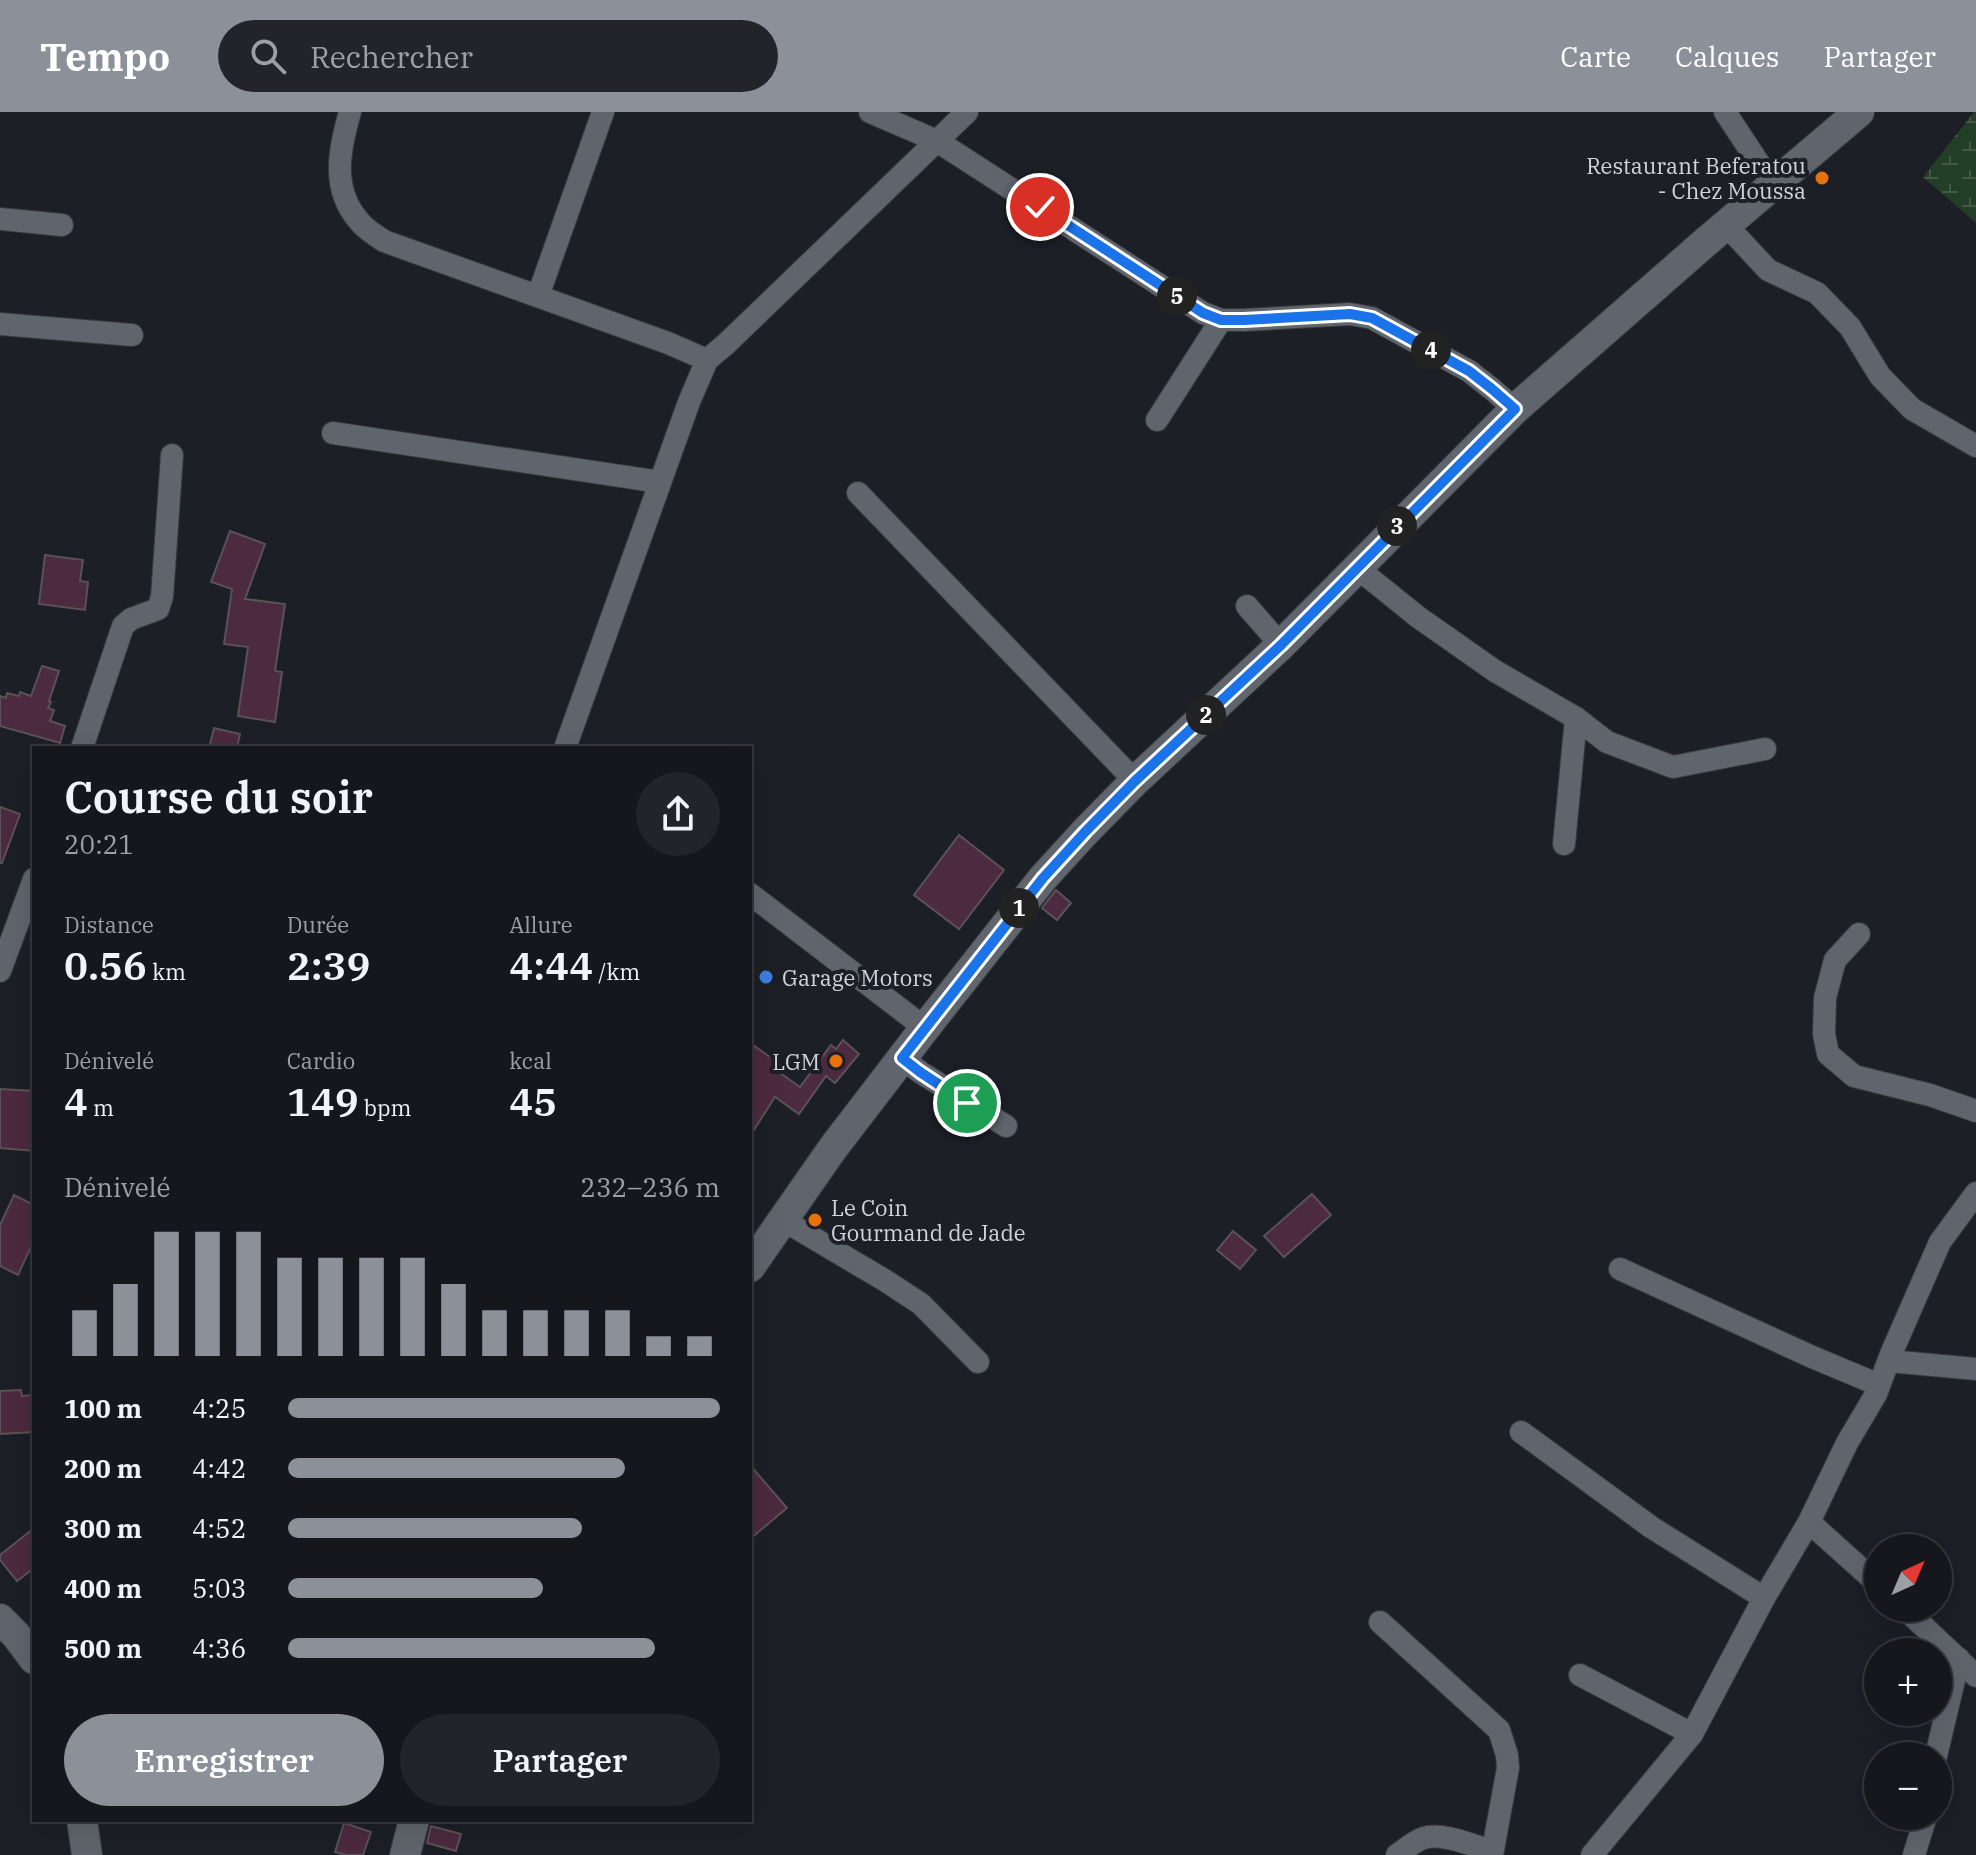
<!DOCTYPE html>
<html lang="fr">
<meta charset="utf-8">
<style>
body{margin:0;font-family:"IBM Plex Serif",serif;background:#222429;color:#f1f3f6;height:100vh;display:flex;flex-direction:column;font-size:30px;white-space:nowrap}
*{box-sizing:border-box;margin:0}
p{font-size:26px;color:#9d9fa3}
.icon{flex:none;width:44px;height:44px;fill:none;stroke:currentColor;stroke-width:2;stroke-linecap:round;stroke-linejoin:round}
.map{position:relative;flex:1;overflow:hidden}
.panel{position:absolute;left:32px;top:634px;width:720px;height:1076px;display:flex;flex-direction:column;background:#15171c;border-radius:0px;box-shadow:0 8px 32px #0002,0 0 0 2px #34363b}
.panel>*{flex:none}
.needle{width:52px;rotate:44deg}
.fabs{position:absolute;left:1864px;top:1422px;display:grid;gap:16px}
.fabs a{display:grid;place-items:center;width:88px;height:88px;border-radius:50%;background:#15171c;box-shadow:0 8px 32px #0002,0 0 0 2px #34363b;font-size:40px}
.pin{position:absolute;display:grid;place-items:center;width:68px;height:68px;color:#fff;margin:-34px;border:4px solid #fff;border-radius:50%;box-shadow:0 2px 8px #0007}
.km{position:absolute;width:40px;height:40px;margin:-20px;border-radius:50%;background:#222;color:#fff;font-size:22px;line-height:40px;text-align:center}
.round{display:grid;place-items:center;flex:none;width:84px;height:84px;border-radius:42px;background:#222429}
.head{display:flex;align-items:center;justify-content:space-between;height:136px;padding:0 32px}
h1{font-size:44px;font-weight:600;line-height:60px}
.metrics{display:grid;grid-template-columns:repeat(3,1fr);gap:12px;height:136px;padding:8px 32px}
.metrics div{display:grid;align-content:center}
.metrics b{font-size:40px;font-weight:600}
.metrics small{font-size:22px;font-weight:400}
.metrics p{font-size:22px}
.chart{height:224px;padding:16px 32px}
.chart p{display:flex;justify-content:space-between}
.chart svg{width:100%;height:144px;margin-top:8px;stroke:#8c9099;stroke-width:6}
.primary-button{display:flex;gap:16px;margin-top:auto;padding:16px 32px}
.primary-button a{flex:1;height:92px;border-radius:48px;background:#8c9099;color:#fff;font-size:32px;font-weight:600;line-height:92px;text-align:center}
.primary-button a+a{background:#222429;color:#f1f3f6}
ul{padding:0 32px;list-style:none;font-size:26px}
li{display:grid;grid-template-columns:128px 96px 1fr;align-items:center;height:60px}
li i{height:20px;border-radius:10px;background:#8c9099}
header{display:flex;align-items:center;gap:48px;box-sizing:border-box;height:112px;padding:0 40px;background:#8c9099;color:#fff}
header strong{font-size:38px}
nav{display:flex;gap:44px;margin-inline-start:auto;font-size:28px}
.search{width:560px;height:72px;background:#222429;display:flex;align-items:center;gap:20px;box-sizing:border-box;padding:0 28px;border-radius:44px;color:#9d9fa3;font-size:30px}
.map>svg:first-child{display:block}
.wetland{fill:url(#wetland-marsh)}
.building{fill:#4c2a3f;stroke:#5a5256;stroke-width:2}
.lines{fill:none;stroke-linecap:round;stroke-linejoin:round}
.street-casing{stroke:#383a3f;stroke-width:24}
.secondary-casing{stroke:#383a3f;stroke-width:32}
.street{stroke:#60646c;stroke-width:22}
.secondary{stroke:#60646c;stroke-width:30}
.route-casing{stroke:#fff;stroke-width:16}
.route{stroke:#1a73e8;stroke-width:10}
.food-dot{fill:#e8710a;stroke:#1c1f26;stroke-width:3}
.shop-dot{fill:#3f7fe0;stroke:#1c1f26;stroke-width:3}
.labels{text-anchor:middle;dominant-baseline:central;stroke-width:8;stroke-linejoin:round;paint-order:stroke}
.poi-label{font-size:22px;fill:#d2d4d9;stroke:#1c1f26;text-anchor:end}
</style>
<header>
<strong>Tempo</strong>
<div class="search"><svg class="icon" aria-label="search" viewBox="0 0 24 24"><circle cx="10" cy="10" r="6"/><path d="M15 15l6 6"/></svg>Rechercher</div>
<nav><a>Carte</a><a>Calques</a><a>Partager</a></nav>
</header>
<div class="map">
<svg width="1976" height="1743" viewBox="0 0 1976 1743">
<defs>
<pattern id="wetland-marsh" width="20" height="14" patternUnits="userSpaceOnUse" patternTransform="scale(2)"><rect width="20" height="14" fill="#233e26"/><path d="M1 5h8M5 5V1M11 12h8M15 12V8" fill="none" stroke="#425945"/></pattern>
</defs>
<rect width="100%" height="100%" fill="#1c1f26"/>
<polygon class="wetland" points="1974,0 1976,0 1976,111 1923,65"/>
<g class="building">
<polygon points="230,419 265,432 245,487 285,492 275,559 282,560 275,610 238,604 248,535 224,532 232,477 211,470"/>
<polygon points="45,443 83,448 80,469 88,470 85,498 39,492"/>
<polygon points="42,554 59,559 49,589 51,590 48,596 54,598 50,609 65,614 60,631 0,614 0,584 6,586 7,581 19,584 20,580 31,584"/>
<polygon points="214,616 240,622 237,636 209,636"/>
<polygon points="0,695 20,702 2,751 0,751"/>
<polygon points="959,723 1004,758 959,817 914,783"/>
<polygon points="1056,778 1071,791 1057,808 1042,796"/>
<polygon points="843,928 859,942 835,971 826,964 799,1002 775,985 750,1024 750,931 780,952 776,958 800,975 831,933 836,937"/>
<polygon points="0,977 34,979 34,1039 0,1036"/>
<polygon points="1312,1082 1331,1103 1284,1145 1264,1124"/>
<polygon points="14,1083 34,1093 34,1128 18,1163 0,1154 0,1113"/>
<polygon points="1233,1119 1256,1138 1240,1157 1217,1138"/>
<polygon points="21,1278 22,1284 34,1283 34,1320 0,1322 0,1279"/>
<polygon points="750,1353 787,1396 750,1427"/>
<polygon points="34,1416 34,1456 17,1469 0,1448 0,1443"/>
<polygon points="344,1711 371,1720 363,1743 346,1743 335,1740"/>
<polygon points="431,1714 461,1722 456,1739 427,1731"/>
</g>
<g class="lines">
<defs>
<g id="street">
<path d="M350 0C339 38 331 77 359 109 365 117 375 123 384 129L668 231 707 248"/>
<polyline points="870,0 937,29 1203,201 1221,208 1244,208 1350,202 1372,206 1469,259 1492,277 1515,297"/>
<polyline points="1725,0 1762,56 1776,71"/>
<polyline points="0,107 62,113"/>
<polyline points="1726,113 1768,158 1817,181 1850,215 1880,264 1912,297 1976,334"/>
<polyline points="538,184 603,0"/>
<polyline points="0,212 132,223"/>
<polyline points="1157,308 1221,208"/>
<polyline points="333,321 660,370"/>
<polyline points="858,381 1135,669"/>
<polyline points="1356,455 1418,505 1495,559 1576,606 1607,630 1673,655 1765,637"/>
<polyline points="1247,494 1281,533"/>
<polyline points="82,636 123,514 131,507 158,497 162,485 172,343"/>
<polyline points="565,636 689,290 707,248 726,232 967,0"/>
<polyline points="1564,732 1576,606"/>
<polyline points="750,782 925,916"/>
<polyline points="1859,822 1835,848 1825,886 1824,922 1828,942 1854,964 1930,983 1976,999"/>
<polyline points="0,859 34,767"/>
<polyline points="902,946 920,960 1006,1014"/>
<polyline points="783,1108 886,1169 921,1192 978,1250"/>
<polyline points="1620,1157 1810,1244 1879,1273"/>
<polyline points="1889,1249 1976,1257"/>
<polyline points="1521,1320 1651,1415 1764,1486"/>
<polyline points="1809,1410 1878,1472"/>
<polyline points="1904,1496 1976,1564"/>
<polyline points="1380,1510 1499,1618 1507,1643 1508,1656 1492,1743"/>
<polyline points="1580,1563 1692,1622"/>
<polyline points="1936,1644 1959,1547"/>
<path d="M1397 1743C1406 1737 1414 1729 1424 1726 1442 1720 1474 1734 1492 1739"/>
<polyline points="1592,1743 1692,1622 1764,1486 1809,1410 1847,1331 1876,1282 1891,1242 1940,1130 1976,1081"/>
<polyline points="1914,1743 1926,1704"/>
</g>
<g id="secondary">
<polyline points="750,1155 833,1036 925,916 1043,766 1085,720 1135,669 1281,533 1515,297 1708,128 1859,0"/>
<polyline points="0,1507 16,1523 34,1547"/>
<polyline points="82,1708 87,1743"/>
<polyline points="405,1743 414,1708"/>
</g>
</defs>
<use href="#street" class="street-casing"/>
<use href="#secondary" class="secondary-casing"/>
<use href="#street" class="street"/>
<use href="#secondary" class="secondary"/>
</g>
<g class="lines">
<defs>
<polyline id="route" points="967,991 920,960 902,946 1043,766 1085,720 1135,669 1281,533 1515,297 1492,277 1469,259 1372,206 1350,202 1244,208 1221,208 1203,201 1040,95"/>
</defs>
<use href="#route" class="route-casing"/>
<use href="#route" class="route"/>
</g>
<g class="food-dot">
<circle cx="1822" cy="66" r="8"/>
<circle cx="836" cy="949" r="8"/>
<circle cx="815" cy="1108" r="8"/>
</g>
<circle class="shop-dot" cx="766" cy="865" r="8"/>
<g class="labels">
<g class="poi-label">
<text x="1806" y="53">Restaurant Beferatou<tspan x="1806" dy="25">- Chez Moussa</tspan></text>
<text x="782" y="865" text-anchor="start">Garage Motors</text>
<text x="820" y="949">LGM</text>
<text x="831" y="1095" text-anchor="start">Le Coin<tspan x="831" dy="25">Gourmand de Jade</tspan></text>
</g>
</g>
</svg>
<div class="fabs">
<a><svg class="needle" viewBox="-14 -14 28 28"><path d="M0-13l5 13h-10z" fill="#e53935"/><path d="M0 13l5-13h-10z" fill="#9d9fa3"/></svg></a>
<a>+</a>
<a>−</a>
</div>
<div class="pin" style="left:967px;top:991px;background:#1e9e55"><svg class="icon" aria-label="arrive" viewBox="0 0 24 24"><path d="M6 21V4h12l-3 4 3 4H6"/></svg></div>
<div class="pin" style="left:1040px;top:95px;background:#d93025"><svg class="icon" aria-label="check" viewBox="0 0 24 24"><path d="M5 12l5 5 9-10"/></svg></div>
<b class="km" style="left:1019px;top:796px">1</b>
<b class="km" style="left:1206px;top:603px">2</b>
<b class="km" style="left:1397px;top:414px">3</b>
<b class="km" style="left:1431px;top:238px">4</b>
<b class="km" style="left:1177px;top:184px">5</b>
<section class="panel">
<div class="head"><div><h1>Course du soir</h1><p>20:21</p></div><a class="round"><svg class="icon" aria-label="share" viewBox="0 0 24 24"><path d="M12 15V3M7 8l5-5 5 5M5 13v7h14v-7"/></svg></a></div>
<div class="metrics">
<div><p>Distance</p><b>0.56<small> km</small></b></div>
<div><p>Durée</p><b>2:39</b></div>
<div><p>Allure</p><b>4:44<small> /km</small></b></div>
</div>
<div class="metrics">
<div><p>Dénivelé</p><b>4<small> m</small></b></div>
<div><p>Cardio</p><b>149<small> bpm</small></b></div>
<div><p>kcal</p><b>45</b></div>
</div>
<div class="chart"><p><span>Dénivelé</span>232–236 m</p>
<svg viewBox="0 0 160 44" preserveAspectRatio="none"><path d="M5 44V30M15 44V22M25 44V6M35 44V6M45 44V6M55 44V14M65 44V14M75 44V14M85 44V14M95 44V22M105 44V30M115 44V30M125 44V30M135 44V30M145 44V38M155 44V38"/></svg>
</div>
<ul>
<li><b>100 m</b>4:25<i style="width:100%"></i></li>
<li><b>200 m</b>4:42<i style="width:78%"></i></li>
<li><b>300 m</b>4:52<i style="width:68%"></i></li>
<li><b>400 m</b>5:03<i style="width:59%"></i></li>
<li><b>500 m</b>4:36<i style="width:85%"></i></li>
</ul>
<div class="primary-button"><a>Enregistrer</a><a>Partager</a></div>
</section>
</div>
